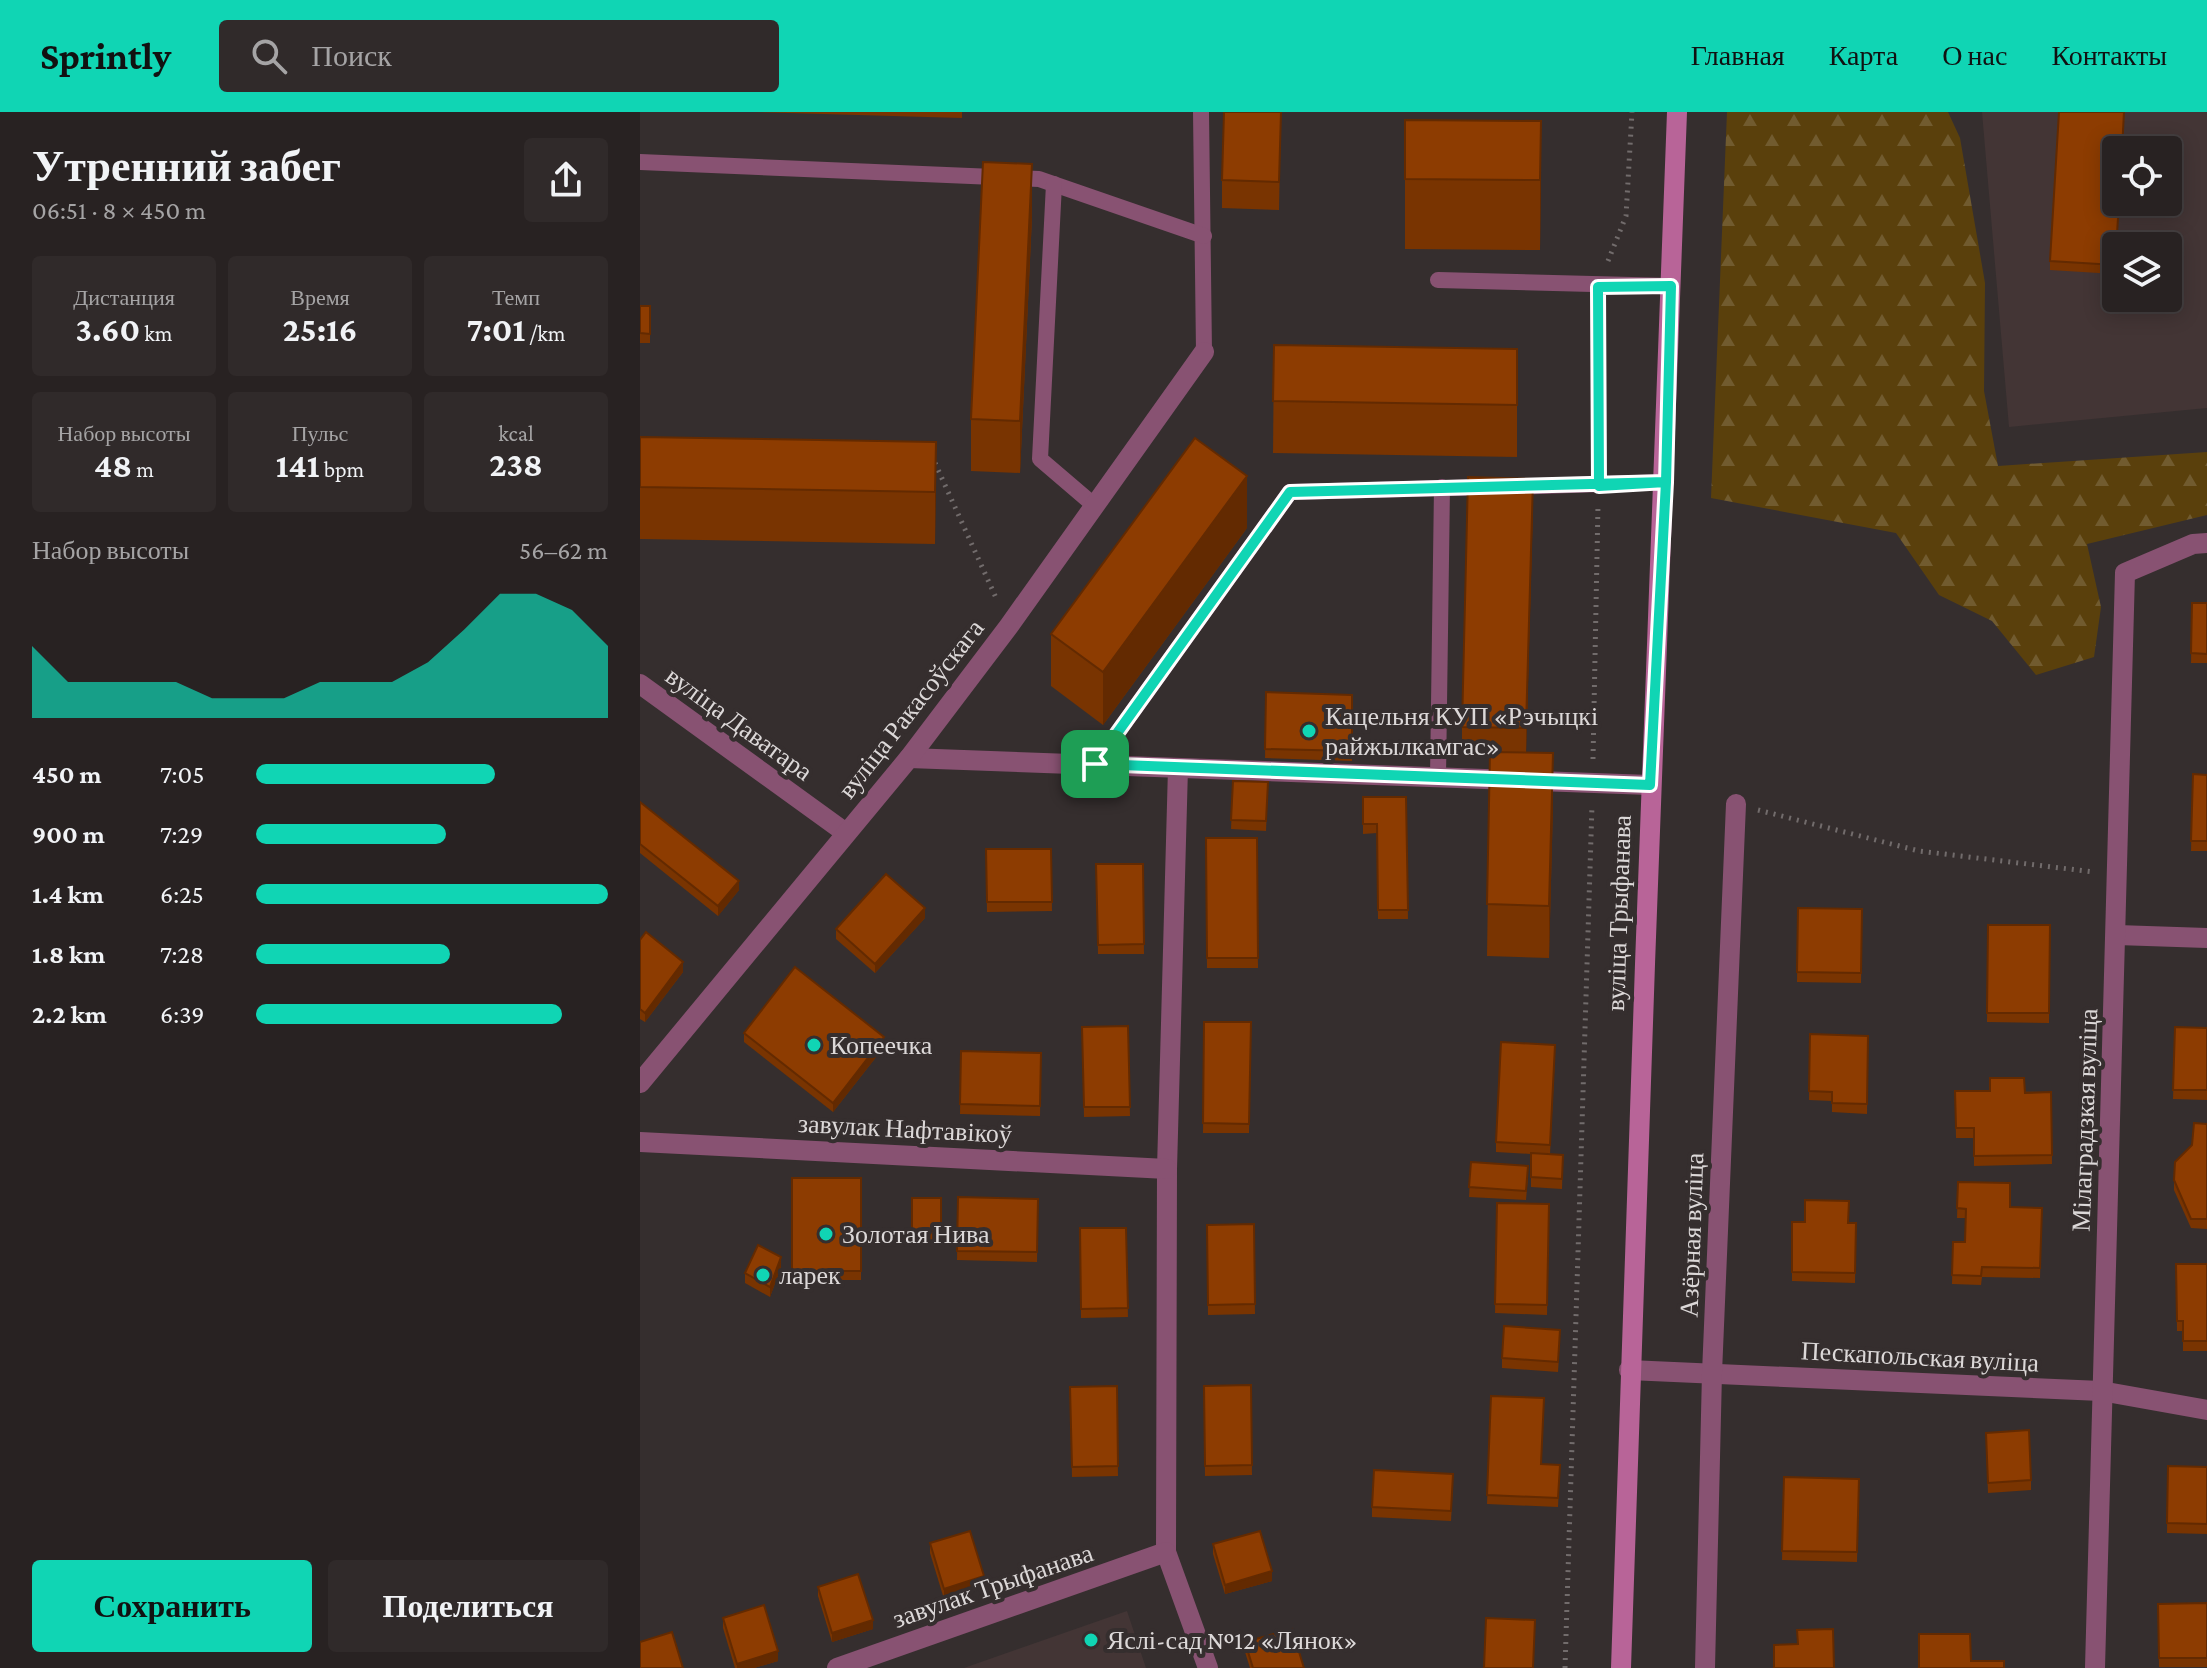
<!DOCTYPE html>
<html lang="ru">
<meta charset="utf-8">
<style>
body{margin:0;font-family:"Crimson Pro",serif;background:#302a2a;color:#f1f3f6;height:100vh;display:flex;flex-direction:column;font-size:30px;white-space:nowrap}
*{box-sizing:border-box;margin:0}
p{font-size:26px;color:#a5a4a5}
.icon{flex:none;width:44px;height:44px;fill:none;stroke:currentColor;stroke-width:2;stroke-linecap:round;stroke-linejoin:round}
.map{position:relative;flex:1;overflow:hidden}
.details{display:flex;flex-direction:column;background:#282222;width:640px}
.details>*{flex:none}
.fabs{position:absolute;left:1462px;top:24px;display:grid;gap:16px}
.fabs a{display:grid;place-items:center;width:80px;height:80px;border-radius:8px;background:#282222;box-shadow:0 4px 20px #0003,0 0 0 2px #443f40;font-size:40px}
.pin{position:absolute;display:grid;place-items:center;width:68px;height:68px;color:#fff;margin:-34px;border-radius:16px;box-shadow:0 4px 12px #0006}
.round{display:grid;place-items:center;flex:none;width:84px;height:84px;border-radius:8px;background:#302a2a}
.overview{display:flex;align-items:center;justify-content:space-between;height:136px;padding:0 32px}
h1{font-size:44px;font-weight:700;line-height:60px}
.stats{display:grid;grid-template-columns:repeat(3,1fr);gap:12px;height:136px;padding:8px 32px}
.stats div{display:grid;align-content:center;border-radius:8px;background:#302a2a;text-align:center}
.stats b{font-size:34px;font-weight:700}
.stats small{font-size:22px;font-weight:400}
.stats p{font-size:22px}
.chart{height:224px;padding:16px 32px}
.chart p{display:flex;justify-content:space-between}
.chart svg{width:100%;height:144px;margin-top:8px;fill:#10d5b4;opacity:.7}
.button{display:flex;gap:16px;margin-top:auto;padding:16px 32px}
.button a{flex:1;height:92px;border-radius:8px;background:#10d5b4;color:#111;font-size:32px;font-weight:700;line-height:92px;text-align:center}
.button a+a{background:#302a2a;color:#f1f3f6}
ul{padding:0 32px;list-style:none;font-size:26px}
li{display:grid;grid-template-columns:128px 96px 1fr;align-items:center;height:60px}
li i{height:20px;border-radius:10px;background:#10d5b4}
header{display:flex;align-items:center;gap:48px;box-sizing:border-box;height:112px;padding:0 40px;background:#10d5b4;color:#111}
header strong{font-size:38px}
nav{display:flex;gap:44px;margin-inline-start:auto;font-size:28px}
.search{width:560px;height:72px;background:#302a2a;display:flex;align-items:center;gap:20px;box-sizing:border-box;padding:0 28px;border-radius:8px;color:#a5a4a5;font-size:30px}
main{display:flex;flex:1;min-height:0}
.map>svg:first-child{display:block}
.built{fill:#433535;fill-rule:evenodd}
.forest{fill:url(#forest-firs)}
.lines{fill:none;stroke-linecap:round;stroke-linejoin:round}
.path{stroke:#726c6c;stroke-width:5;stroke-dasharray:2 6;stroke-linecap:butt}
.lane{stroke:#885272;stroke-width:16}
.street{stroke:#885272;stroke-width:20}
.secondary{stroke:#b86498;stroke-width:20}
.wall{fill:#793401}
.shaded-wall{fill:#632a01}
.building{fill:#8d3c01;stroke:#632a01;stroke-width:2}
.route-casing{stroke:#fff;stroke-width:16}
.route{stroke:#10d5b4;stroke-width:10}
.poi-dot{fill:#10d5b4;stroke:#352e2e;stroke-width:3}
.labels{text-anchor:middle;dominant-baseline:central;stroke-width:8;stroke-linejoin:round;paint-order:stroke}
.street-label{font-size:26px;fill:#dcd8d8;stroke:#352e2e}
.poi-label{font-size:26px;fill:#dcd8d8;stroke:#352e2e;text-anchor:start}
</style>
<header>
<strong>Sprintly</strong>
<div class="search"><svg class="icon" aria-label="search" viewBox="0 0 24 24"><circle cx="10" cy="10" r="6"/><path d="M15 15l6 6"/></svg>Поиск</div>
<nav><a>Главная</a><a>Карта</a><a>О нас</a><a>Контакты</a></nav>
</header>
<main>
<section class="details">
<div class="overview"><div><h1>Утренний забег</h1><p>06:51 · 8 × 450 m</p></div><a class="round"><svg class="icon" aria-label="share" viewBox="0 0 24 24"><path d="M12 15V3M7 8l5-5 5 5M5 13v7h14v-7"/></svg></a></div>
<div class="stats">
<div><p>Дистанция</p><b>3.60<small> km</small></b></div>
<div><p>Время</p><b>25:16</b></div>
<div><p>Темп</p><b>7:01<small> /km</small></b></div>
</div>
<div class="stats">
<div><p>Набор высоты</p><b>48<small> m</small></b></div>
<div><p>Пульс</p><b>141<small> bpm</small></b></div>
<div><p>kcal</p><b>238</b></div>
</div>
<div class="chart"><p><span>Набор высоты</span>56–62 m</p>
<svg viewBox="0 0 160 44" preserveAspectRatio="none"><path d="M0 44V22L10 33L20 33L30 33L40 33L50 38L60 38L70 38L80 33L90 33L100 33L110 27L120 17L130 6L140 6L150 11L160 22V44z"/></svg>
</div>
<ul>
<li><b>450 m</b>7:05<i style="width:68%"></i></li>
<li><b>900 m</b>7:29<i style="width:54%"></i></li>
<li><b>1.4 km</b>6:25<i style="width:100%"></i></li>
<li><b>1.8 km</b>7:28<i style="width:55%"></i></li>
<li><b>2.2 km</b>6:39<i style="width:87%"></i></li>
</ul>
<div class="button"><a>Сохранить</a><a>Поделиться</a></div>
</section>
<div class="map">
<svg width="1567" height="1556" viewBox="0 0 1567 1556">
<defs>
<pattern id="forest-firs" width="22" height="20" patternUnits="userSpaceOnUse" patternTransform="scale(2)"><rect width="22" height="20" fill="#5a400c"/><path d="M5 1l3.5 6h-7zM16 11l3.5 6h-7z" fill="#715b2f"/></pattern>
</defs>
<rect width="100%" height="100%" fill="#352e2e"/>
<g class="built">
<path d="M1342 0H1567V296L1369 315ZM1476 38H1528V90H1476ZM1476 134H1528V186H1476Z"/>
<polygon points="487,1499 506,1556 324,1556"/>
</g>
<polygon class="forest" points="1087,0 1308,0 1320,26 1345,171 1344,279 1358,354 1567,340 1567,403 1447,432 1461,495 1454,545 1396,563 1352,509 1299,483 1256,421 1071,386"/>
<g class="lines">
<g class="path">
<polyline points="968,149 986,104 992,0"/>
<polyline points="958,193 959,351"/>
<polyline points="295,351 357,488"/>
<polyline points="953,647 958,393"/>
<polyline points="1118,698 1279,739 1454,760"/>
<polyline points="925,1556 952,693"/>
</g>
<g class="lane">
<polyline points="561,0 564,240"/>
<polyline points="0,50 399,67 564,124"/>
<polyline points="414,72 400,347 455,394"/>
<polyline points="798,168 1031,174"/>
<polyline points="872,375 1026,370"/>
<polyline points="455,652 650,380 849,375"/>
<polyline points="798,665 802,375"/>
</g>
<g class="street">
<polyline points="0,572 206,721"/>
<polyline points="269,646 1010,673"/>
<polyline points="538,656 527,1057 526,1440 568,1556"/>
<polyline points="1477,823 1567,826"/>
<polyline points="0,971 269,646 369,514 564,240"/>
<polyline points="0,1030 527,1057"/>
<polyline points="989,1258 1461,1279 1567,1298"/>
<polyline points="197,1556 526,1440"/>
<polyline points="1065,1556 1072,1261 1096,692"/>
<polyline points="1455,1556 1485,461 1553,432 1567,431"/>
</g>
<path class="secondary" d="M981 1556C995 1037 1020 519 1037 0"/>
</g>
<g class="wall">
<polygon points="112,0 322,0 322,6"/>
<polygon points="641,0 639,98 582,96 582,68"/>
<polygon points="765,8 901,9 900,138 765,137"/>
<polygon points="392,105 380,361 331,359 331,307"/>
<polygon points="1476,134 1475,162 1410,158 1410,149"/>
<rect x="0" y="194" width="10" height="37"/>
<polygon points="634,233 877,237 877,345 633,341"/>
<polygon points="0,325 296,330 295,432 0,427"/>
<polygon points="893,395 886,640 913,693 909,846 847,844 850,643 822,643 822,615"/>
<polygon points="607,416 463,613 411,574 411,522"/>
<polygon points="1552,491 1567,491 1567,551 1551,551"/>
<polygon points="626,580 712,583 712,649 625,646"/>
<polygon points="1553,662 1567,663 1567,739 1551,739"/>
<polygon points="593,669 628,670 626,719 591,717"/>
<polygon points="723,685 766,685 768,807 738,807 737,721 723,722"/>
<polygon points="0,690 99,778 78,804 0,741"/>
<polygon points="566,726 617,726 618,856 567,856"/>
<polygon points="346,737 411,737 412,799 347,800"/>
<polygon points="456,752 503,752 504,842 458,842"/>
<polygon points="1158,796 1222,797 1221,871 1157,870"/>
<polygon points="285,806 235,861 196,827 196,817"/>
<polygon points="1348,813 1410,813 1409,911 1347,910"/>
<polygon points="0,828 43,860 5,910 0,907"/>
<polygon points="564,910 611,910 609,1021 563,1021"/>
<polygon points="488,914 490,1004 444,1005 442,915"/>
<polygon points="1535,915 1567,916 1567,988 1533,987"/>
<polygon points="104,921 244,935 193,1000 104,930"/>
<polygon points="1170,922 1228,924 1227,1002 1192,1000 1192,989 1169,988"/>
<polygon points="321,939 401,941 400,1004 320,1002"/>
<polygon points="915,943 910,1042 923,1043 922,1077 891,1075 891,1042 856,1040 856,1030"/>
<polygon points="1315,979 1411,980 1412,1052 1334,1054 1334,1026 1316,1026"/>
<polygon points="1567,1012 1567,1117 1551,1116 1534,1078 1534,1068 1552,1033"/>
<polygon points="831,1050 888,1064 886,1088 829,1085"/>
<rect x="152" y="1066" width="69" height="102"/>
<polygon points="1318,1070 1370,1095 1402,1096 1400,1166 1342,1165 1341,1173 1312,1172 1313,1130 1325,1130 1326,1106 1317,1106"/>
<polygon points="318,1085 398,1087 397,1150 317,1148"/>
<polygon points="272,1086 301,1086 301,1129 272,1128"/>
<polygon points="857,1091 909,1092 907,1203 855,1201"/>
<polygon points="1152,1110 1216,1111 1215,1171 1152,1169"/>
<polygon points="614,1112 615,1202 568,1203 567,1113"/>
<polygon points="440,1116 486,1116 488,1205 441,1206"/>
<polygon points="1536,1152 1567,1152 1567,1239 1543,1239 1543,1219 1537,1219"/>
<polygon points="141,1155 130,1185 105,1171 105,1161"/>
<polygon points="920,1227 918,1260 862,1256 862,1246"/>
<polygon points="611,1273 612,1363 565,1364 564,1274"/>
<polygon points="477,1274 478,1364 432,1365 430,1275"/>
<polygon points="851,1284 902,1352 920,1353 918,1395 847,1392"/>
<polygon points="1346,1331 1391,1368 1391,1378 1348,1381"/>
<polygon points="1528,1354 1567,1355 1567,1422 1527,1421"/>
<polygon points="1144,1365 1219,1367 1217,1450 1142,1448"/>
<polygon points="813,1371 811,1409 732,1405 732,1395"/>
<polygon points="290,1431 344,1474 304,1487 290,1441"/>
<polygon points="573,1432 632,1469 585,1482 573,1442"/>
<polygon points="178,1475 233,1517 192,1530 178,1484"/>
<polygon points="1567,1491 1567,1555 1519,1555 1518,1492"/>
<polygon points="83,1506 138,1549 114,1556 95,1556 83,1516"/>
<polygon points="605,1530 664,1556 610,1556 605,1540"/>
</g>
<g class="shaded-wall">
<polygon points="901,9 901,80 900,138 900,68"/>
<polygon points="392,52 392,105 380,361 380,309"/>
<polygon points="296,330 296,382 295,432 295,380"/>
<polygon points="607,364 607,416 463,613 463,560"/>
<polygon points="893,367 893,395 886,644 886,616"/>
<polygon points="913,641 913,693 909,846 909,794"/>
<polygon points="99,769 99,778 78,804 78,794"/>
<polygon points="285,796 285,806 235,861 235,852"/>
<polygon points="43,850 43,860 5,910 5,901"/>
<polygon points="244,925 244,935 193,1000 193,991"/>
<polygon points="141,1145 141,1155 130,1185 130,1175"/>
<polygon points="632,1459 632,1469 585,1482 585,1473"/>
<polygon points="344,1464 344,1474 304,1487 304,1477"/>
<polygon points="233,1508 233,1517 192,1530 192,1521"/>
<polygon points="138,1539 138,1549 114,1556 97,1556 97,1552"/>
</g>
<g class="building">
<polygon points="584,0 641,0 639,70 582,68"/>
<polygon points="1419,0 1484,0 1482,38 1476,38 1476,90 1479,90 1475,153 1410,149"/>
<polygon points="765,8 901,9 900,68 765,67"/>
<polygon points="343,50 392,52 380,309 331,307"/>
<polygon points="0,194 10,194 10,222 0,221"/>
<polygon points="634,233 877,237 877,293 633,289"/>
<polygon points="0,325 296,330 295,380 0,375"/>
<polygon points="555,326 607,364 463,560 411,522"/>
<polygon points="828,365 893,367 886,616 822,615"/>
<polygon points="1552,491 1567,491 1567,542 1551,541"/>
<polygon points="626,580 712,583 712,639 625,637"/>
<polygon points="850,640 913,641 909,794 847,792"/>
<polygon points="1553,662 1567,663 1567,729 1551,729"/>
<polygon points="593,669 628,670 626,709 591,708"/>
<polygon points="723,685 766,685 768,798 738,798 737,712 723,712"/>
<polygon points="0,690 99,769 78,794 0,732"/>
<polygon points="566,726 617,726 618,846 567,846"/>
<polygon points="346,737 411,737 412,790 347,790"/>
<polygon points="456,752 503,752 504,832 458,833"/>
<polygon points="246,762 285,796 235,852 196,817"/>
<polygon points="1158,796 1222,797 1221,861 1157,860"/>
<polygon points="1348,813 1410,813 1409,901 1347,901"/>
<polygon points="6,820 43,850 5,901 0,897 0,828"/>
<polygon points="155,855 244,925 193,991 104,921"/>
<polygon points="564,910 611,910 609,1012 563,1011"/>
<polygon points="488,914 490,995 444,995 442,915"/>
<polygon points="1535,915 1567,916 1567,978 1533,978"/>
<polygon points="1170,922 1228,924 1227,992 1192,991 1192,980 1169,979"/>
<polygon points="861,930 915,933 910,1033 856,1030"/>
<polygon points="321,939 401,941 400,994 320,992"/>
<polygon points="1350,966 1384,966 1385,981 1411,980 1412,1043 1334,1044 1334,1016 1316,1016 1315,979 1350,979"/>
<polygon points="1554,1011 1567,1012 1567,1107 1551,1107 1534,1068 1535,1050 1552,1033"/>
<polygon points="891,1041 923,1043 922,1067 891,1065"/>
<polygon points="831,1050 888,1054 886,1079 829,1075"/>
<rect x="152" y="1066" width="69" height="93"/>
<polygon points="1318,1070 1370,1071 1370,1095 1402,1096 1400,1156 1342,1155 1341,1164 1312,1163 1313,1130 1325,1130 1326,1097 1317,1096"/>
<polygon points="318,1085 398,1087 397,1140 317,1139"/>
<rect x="272" y="1086" width="29" height="33"/>
<polygon points="1165,1088 1209,1089 1208,1111 1216,1111 1215,1161 1152,1160 1152,1110 1165,1110"/>
<polygon points="857,1091 909,1092 907,1193 855,1192"/>
<polygon points="614,1112 615,1192 568,1193 567,1113"/>
<polygon points="440,1116 486,1116 488,1196 441,1197"/>
<polygon points="118,1133 141,1145 130,1175 105,1161"/>
<polygon points="1536,1152 1567,1152 1567,1229 1543,1229 1543,1209 1537,1209"/>
<polygon points="864,1214 920,1218 918,1250 862,1246"/>
<polygon points="611,1273 612,1353 565,1354 564,1274"/>
<polygon points="477,1274 478,1354 432,1355 430,1275"/>
<polygon points="851,1284 904,1286 901,1352 920,1353 918,1386 847,1383"/>
<polygon points="1389,1318 1391,1368 1348,1371 1346,1321"/>
<polygon points="1528,1354 1567,1355 1567,1412 1527,1411"/>
<polygon points="734,1358 813,1362 811,1399 732,1395"/>
<polygon points="1144,1365 1219,1367 1217,1440 1142,1439"/>
<polygon points="330,1419 344,1464 304,1477 290,1431"/>
<polygon points="620,1419 632,1459 585,1473 573,1432"/>
<polygon points="218,1462 233,1508 192,1521 178,1475"/>
<polygon points="1567,1491 1567,1546 1519,1546 1518,1492"/>
<polygon points="124,1493 138,1539 97,1552 83,1506"/>
<polygon points="846,1506 895,1508 893,1556 844,1556"/>
<polygon points="652,1517 664,1556 613,1556 605,1530"/>
<polygon points="1193,1517 1194,1556 1134,1556 1134,1533 1158,1532 1157,1518"/>
<polygon points="32,1520 43,1556 0,1556 0,1530"/>
<polygon points="1279,1522 1330,1522 1331,1549 1364,1549 1364,1556 1279,1556"/>
</g>
<g class="lines">
<defs>
<polyline id="route" points="455,652 1010,673 1026,370 959,374 958,175 1031,174 1026,370 650,380 455,652"/>
</defs>
<use href="#route" class="route-casing"/>
<use href="#route" class="route"/>
</g>
<g class="poi-dot">
<circle cx="669" cy="619" r="8"/>
<circle cx="174" cy="933" r="8"/>
<circle cx="186" cy="1122" r="8"/>
<circle cx="123" cy="1163" r="8"/>
<circle cx="451" cy="1528" r="8"/>
</g>
<g class="labels">
<g class="street-label">
<text transform="translate(271 597) rotate(-52)">вуліца Ракасоўскага</text>
<text transform="translate(99 612) rotate(36)">вуліца Даватара</text>
<text transform="translate(979 801) rotate(-88)">вуліца Трыфанава</text>
<text transform="translate(1445 1008) rotate(-88)">Мілаградзкая вуліца</text>
<text transform="translate(265 1017) rotate(3)">завулак Нафтавікоў</text>
<text transform="translate(1052 1123) rotate(-88)">Азёрная вуліца</text>
<text transform="translate(1280 1245) rotate(3)">Пескапольская вуліца</text>
<text transform="translate(353 1474) rotate(-19)">завулак Трыфанава</text>
</g>
<g class="poi-label">
<text x="685" y="604">Кацельня КУП «Рэчыцкі<tspan x="685" dy="30">райжылкамгас»</tspan></text>
<text x="190" y="933">Копеечка</text>
<text x="202" y="1122">Золотая Нива</text>
<text x="139" y="1163">ларек</text>
<text x="467" y="1528">Яслі-сад №12 «Лянок»</text>
</g>
</g>
</svg>
<div class="fabs">
<a><svg class="icon" aria-label="locate" viewBox="0 0 24 24"><circle cx="12" cy="12" r="6"/><path d="M12 2v4M12 18v4M2 12h4M18 12h4"/></svg></a>
<a><svg class="icon" aria-label="layers" viewBox="0 0 24 24"><path d="M12 4l9 5-9 5-9-5zM3 14l9 5 9-5"/></svg></a>
</div>
<div class="pin" style="left:455px;top:652px;background:#1e9e55"><svg class="icon" aria-label="arrive" viewBox="0 0 24 24"><path d="M6 21V4h12l-3 4 3 4H6"/></svg></div>
</div>
</main>
